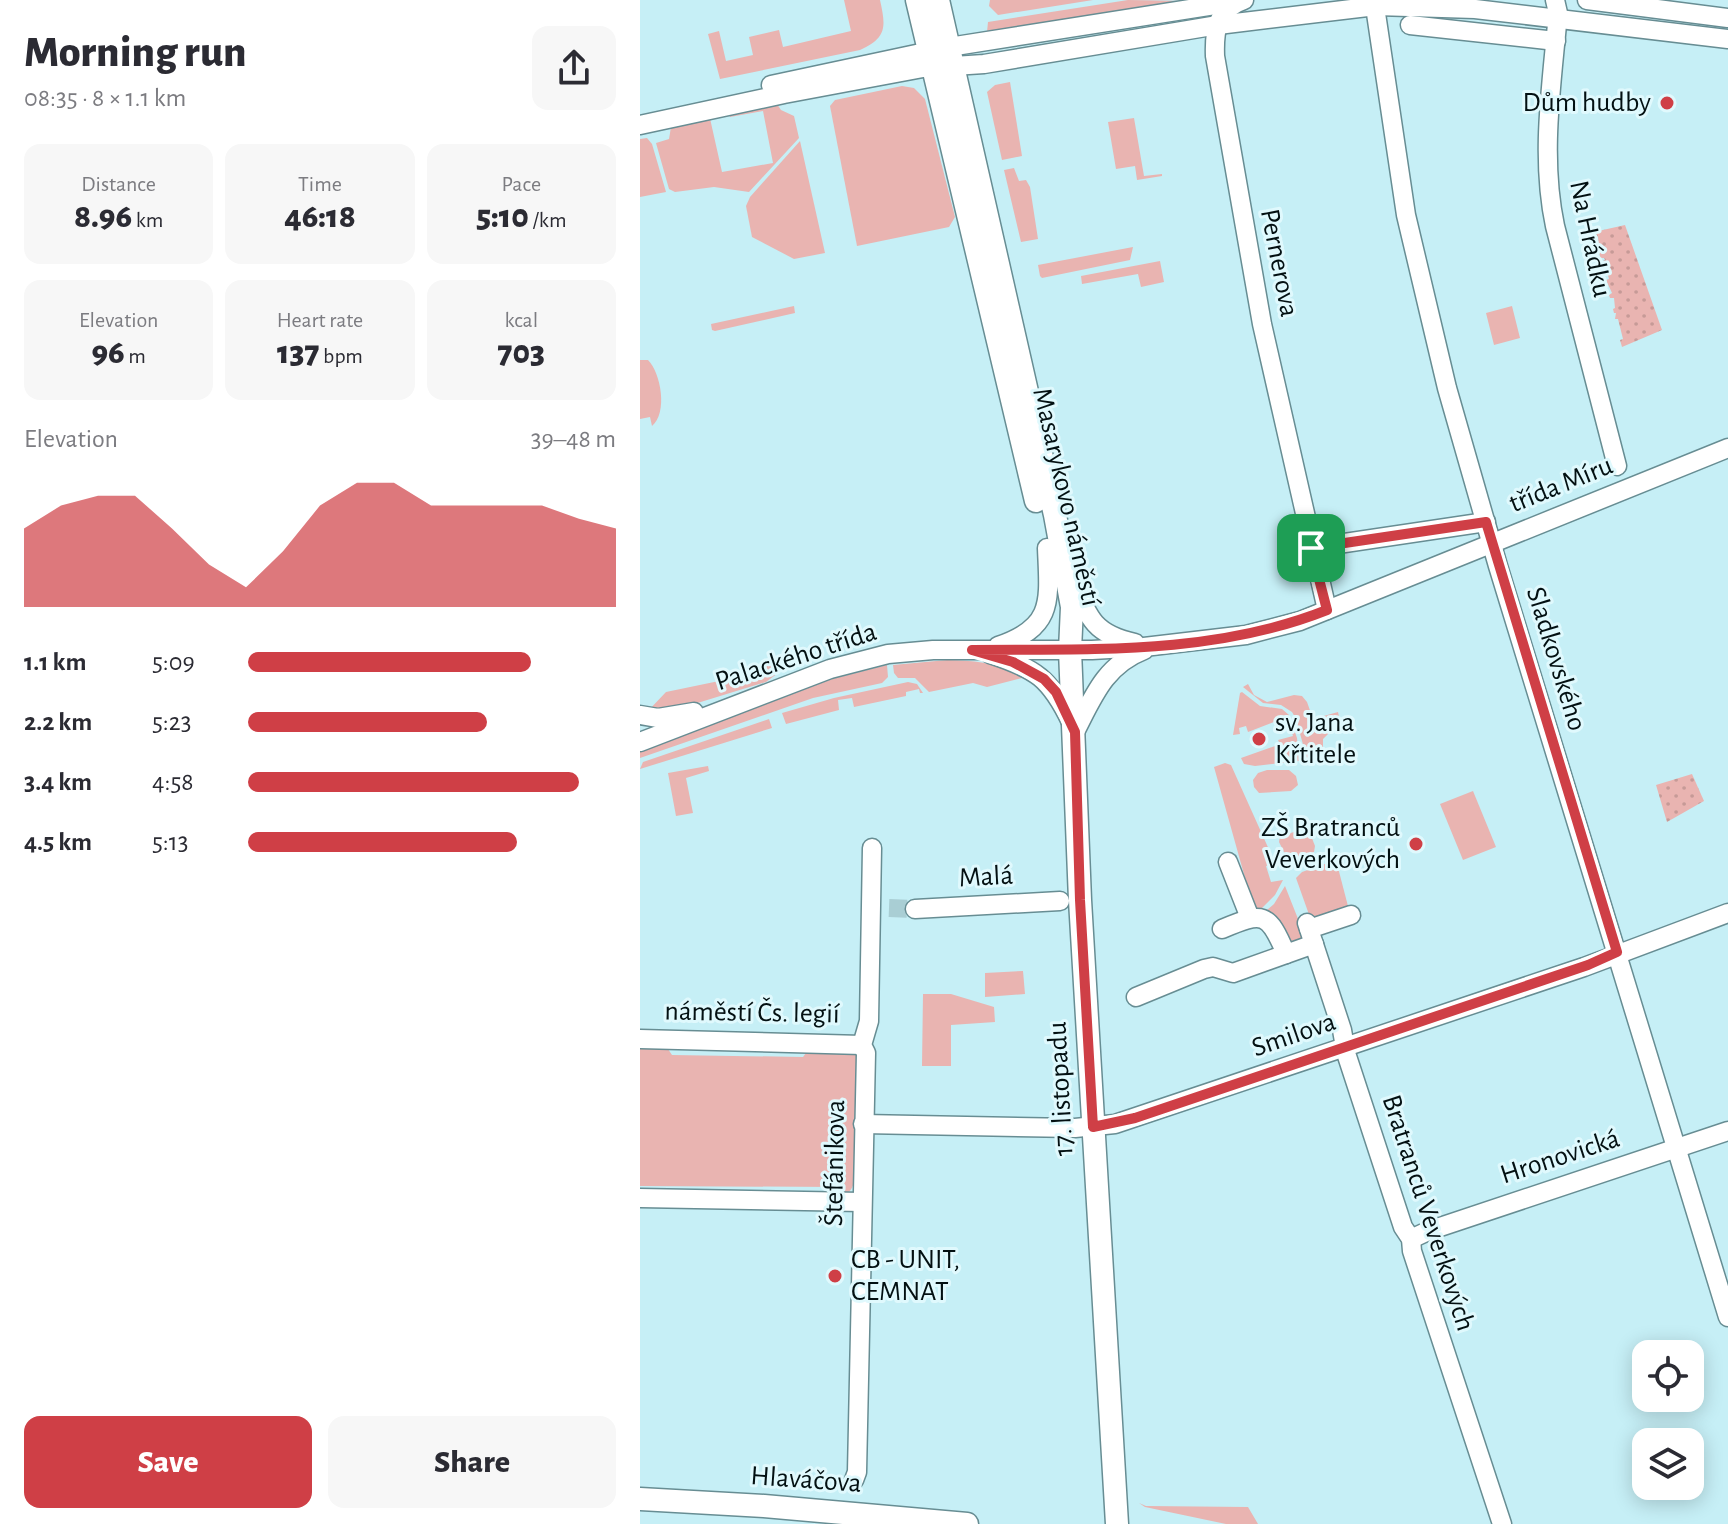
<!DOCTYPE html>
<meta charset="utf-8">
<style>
body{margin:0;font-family:"Alegreya Sans",sans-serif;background:#f7f7f7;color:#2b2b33;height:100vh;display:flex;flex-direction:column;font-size:30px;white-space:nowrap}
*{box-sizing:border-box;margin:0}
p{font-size:26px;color:#7c7c81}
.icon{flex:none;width:44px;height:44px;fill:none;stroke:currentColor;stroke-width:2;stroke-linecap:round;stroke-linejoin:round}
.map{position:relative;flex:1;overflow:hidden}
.details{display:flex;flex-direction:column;background:#fff;width:640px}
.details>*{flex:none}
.fabs{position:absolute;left:992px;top:1340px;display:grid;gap:16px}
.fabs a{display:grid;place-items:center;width:72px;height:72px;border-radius:16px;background:#fff;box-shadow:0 4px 20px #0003;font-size:40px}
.pin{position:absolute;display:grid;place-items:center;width:68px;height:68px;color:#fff;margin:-34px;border-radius:16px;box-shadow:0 4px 12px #0006}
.round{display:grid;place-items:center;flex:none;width:84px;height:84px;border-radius:16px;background:#f7f7f7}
.head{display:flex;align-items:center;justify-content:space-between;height:136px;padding:0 24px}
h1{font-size:44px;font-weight:800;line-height:60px}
.figures{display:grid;grid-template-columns:repeat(3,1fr);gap:12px;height:136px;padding:8px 24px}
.figures div{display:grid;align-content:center;border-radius:16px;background:#f7f7f7;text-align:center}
.figures b{font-size:34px;font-weight:800}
.figures small{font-size:22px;font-weight:400}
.figures p{font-size:22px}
.chart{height:224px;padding:16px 24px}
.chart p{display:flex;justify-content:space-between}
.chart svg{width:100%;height:144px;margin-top:8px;fill:#cf3f46;opacity:.7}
.primary-button{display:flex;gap:16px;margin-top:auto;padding:16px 24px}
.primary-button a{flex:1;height:92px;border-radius:16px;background:#cf3f46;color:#fff;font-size:32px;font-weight:800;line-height:92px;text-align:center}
.primary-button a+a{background:#f7f7f7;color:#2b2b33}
ul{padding:0 24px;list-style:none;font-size:26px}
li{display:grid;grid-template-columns:128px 96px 1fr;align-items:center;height:60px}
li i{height:20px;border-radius:10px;background:#cf3f46}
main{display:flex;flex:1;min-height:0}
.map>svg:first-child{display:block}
.green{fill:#e9b4b1}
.garden{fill:url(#garden-dots)}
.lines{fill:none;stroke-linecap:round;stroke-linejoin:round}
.minor-tunnel{stroke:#a9ced4;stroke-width:18;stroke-dasharray:18 9;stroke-linecap:butt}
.minor-casing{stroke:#678d93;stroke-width:21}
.major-casing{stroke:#678d93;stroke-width:25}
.minor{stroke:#fff;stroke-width:18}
.major{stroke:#fff;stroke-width:22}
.route-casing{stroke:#fff;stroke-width:16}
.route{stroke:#cf3f46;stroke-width:10}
.poi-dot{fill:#cf3f46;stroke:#e0f9fd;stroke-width:3}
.labels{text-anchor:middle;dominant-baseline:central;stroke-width:6;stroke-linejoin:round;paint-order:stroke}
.poi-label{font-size:28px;fill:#031012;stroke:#e0f9fd;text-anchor:end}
.street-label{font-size:28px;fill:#031012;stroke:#e0f9fd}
</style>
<main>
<section class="details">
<div class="head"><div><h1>Morning run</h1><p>08:35 · 8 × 1.1 km</p></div><a class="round"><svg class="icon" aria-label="share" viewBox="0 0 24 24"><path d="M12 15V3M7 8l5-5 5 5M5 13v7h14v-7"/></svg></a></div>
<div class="figures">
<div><p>Distance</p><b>8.96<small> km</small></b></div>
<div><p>Time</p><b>46:18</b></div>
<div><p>Pace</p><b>5:10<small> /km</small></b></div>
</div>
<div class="figures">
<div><p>Elevation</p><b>96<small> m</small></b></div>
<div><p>Heart rate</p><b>137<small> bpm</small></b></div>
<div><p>kcal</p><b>703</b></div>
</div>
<div class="chart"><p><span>Elevation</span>39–48 m</p>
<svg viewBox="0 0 160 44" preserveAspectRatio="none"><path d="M0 44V20L10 13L20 10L30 10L40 20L50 31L60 38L70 27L80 13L90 6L100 6L110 13L120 13L130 13L140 13L150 17L160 20V44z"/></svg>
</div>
<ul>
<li><b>1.1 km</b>5:09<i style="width:77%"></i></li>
<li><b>2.2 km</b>5:23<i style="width:65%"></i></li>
<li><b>3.4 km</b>4:58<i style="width:90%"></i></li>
<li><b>4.5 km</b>5:13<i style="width:73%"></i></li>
</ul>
<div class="primary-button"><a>Save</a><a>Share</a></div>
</section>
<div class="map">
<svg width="1088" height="1524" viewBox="0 0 1088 1524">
<defs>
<pattern id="garden-dots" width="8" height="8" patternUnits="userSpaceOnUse" patternTransform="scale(2)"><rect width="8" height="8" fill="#e9b4b1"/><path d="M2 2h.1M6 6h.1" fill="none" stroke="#c69a97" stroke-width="1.8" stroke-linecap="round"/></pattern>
</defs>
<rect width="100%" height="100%" fill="#c6eff6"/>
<g class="green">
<path d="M204 0H240C246 27 247 38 220 50L80 79 68 34 79 31 86 61 113 55 109 37 139 30 143 47 211 31Z"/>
<polygon points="350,0 453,0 358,15 349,6"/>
<polygon points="488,0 553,1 347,32 348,22"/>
<polygon points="370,82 382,156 362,160 347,92 355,85"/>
<polygon points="262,86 274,88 285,99 315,217 309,227 217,246 190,106 195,100"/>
<polygon points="137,104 141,110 154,116 159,138 109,192 74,187 35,192 29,189 16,143 29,139 31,127 69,114 82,172 133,163 123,111 90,117 88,110"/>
<polygon points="494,118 504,176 522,174 522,176 497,180 495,166 476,169 468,122"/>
<polygon points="7,138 12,144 26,192 0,197 0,139"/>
<polygon points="160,141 185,253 154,259 112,237 106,206 110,197"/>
<polygon points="374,168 379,181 386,180 390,187 398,239 381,242 364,170"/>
<polygon points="493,247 490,260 402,278 400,276 398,265"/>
<polygon points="520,261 524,282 501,287 498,274 442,284 441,276"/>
<polygon points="154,306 155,313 75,331 72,330 71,324"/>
<polygon points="872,306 880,338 854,345 846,313"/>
<path d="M0 360H8C21 373 28 413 12 426L10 417 0 419Z"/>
<path d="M307 660C337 660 362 665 390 676L347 687 333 683 289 692 275 678H258L254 673 253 665Z"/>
<polygon points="139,663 142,670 126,682 25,713 7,712 26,692 108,675 107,669"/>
<polygon points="247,665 248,677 242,683 173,698 0,758 0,752 192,679"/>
<polygon points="268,682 277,684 283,693 280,693 279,689 266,692 266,696 214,707 212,698 198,700 199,710 146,724 142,713 194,698"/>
<polygon points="608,684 614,695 627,702 654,695 662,696 667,702 673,719 698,712 701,726 692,730 683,739 683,748 677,748 676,756 667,759 656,719 652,712 641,705 623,703 603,687"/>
<polygon points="602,692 620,706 642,709 649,715 657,738 659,761 615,766 604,764 601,758 638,745 641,746 638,740 653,736 649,723 647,723 644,718 608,732 606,726 599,728 600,734 593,735 600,693"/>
<polygon points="129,719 132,728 0,769 3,762"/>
<polygon points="585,763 591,765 635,863 626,866 631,882 643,880 635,895 618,912 614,910 574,767"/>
<polygon points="68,766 69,771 46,778 53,813 36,816 28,773"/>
<polygon points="627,770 649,770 656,776 658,785 651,791 619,793 614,787 613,780 618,773"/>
<polygon points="833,791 856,847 823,860 800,804"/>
<polygon points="668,828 675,846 674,852 657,860 647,858 639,842 640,836"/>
<polygon points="696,860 709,910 672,923 656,878 662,872"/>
<polygon points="645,886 666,939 650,944 621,915 634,904"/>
<polygon points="383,971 385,994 345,997 345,973"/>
<polygon points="283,994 311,994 354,1007 355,1022 311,1025 311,1066 282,1066"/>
<path d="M0 1046H26L32 1055 163 1057 169 1049 218 1053 214 1182C211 1193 208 1194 197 1193L199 1190 196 1187 0 1186Z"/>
<polygon points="499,1503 506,1506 608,1507 618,1524 586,1524 505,1507"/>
</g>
<g class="garden">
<path d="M985 225 1022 330 982 347 980 340 983 339 978 319H975L976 313H974L973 309 975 308 974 298H970L969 295 972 293 966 280 969 279C967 270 964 268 961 262L965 260 964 258H960L958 237 954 232Z"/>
<polygon points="1052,774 1064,801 1027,822 1016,785"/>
</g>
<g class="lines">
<polyline class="minor-tunnel" points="249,908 275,909"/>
<defs>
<g id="minor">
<path d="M604 0C577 9 574 30 575 56L622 324 687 610"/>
<polyline points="734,0 766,215 807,388 858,566 1088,1317"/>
<path d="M915 0 918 13C912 84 900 155 915 226L977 466"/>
<polyline points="947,0 1088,18"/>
<polyline points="770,25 916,41"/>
<polyline points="131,85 309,47 594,2"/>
<polyline points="0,125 144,94 283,68 344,64 578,25 736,6 835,9 1088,39"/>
<polyline points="671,548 846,522"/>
<path d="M435 584C448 619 456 635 495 643"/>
<path d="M358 646C415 627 409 600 407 548"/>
<path d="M350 654C396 669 410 678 431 722"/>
<polyline points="0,715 18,718 54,712"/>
<path d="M435 732C453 697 465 665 504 650"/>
<polyline points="0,742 190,669 248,654 293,650 452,650 504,647 606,635 660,621 1088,448"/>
<polyline points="588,862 610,918"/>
<polyline points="275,909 420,901"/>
<polyline points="667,923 702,1030 706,1053 763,1227 771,1239 772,1251 862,1524"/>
<path d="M582 929C623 912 628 911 646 954"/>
<polyline points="669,929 711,915"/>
<polyline points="496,997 564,969 573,967 593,973 674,944"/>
<polyline points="0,1039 222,1045"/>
<polyline points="223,1124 435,1128 475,1124 944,967 1088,913"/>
<polyline points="0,1198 222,1202"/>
<polyline points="771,1239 788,1231 1088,1131"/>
<polyline points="214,1480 217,1472 226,1053 222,1045 229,1021 232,848"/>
</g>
<g id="major">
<polyline points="277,0 396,501"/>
<polyline points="298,0 415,515 432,607 430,650 440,900 477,1524"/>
<polyline points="0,1499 124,1506 327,1524"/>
</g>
</defs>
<use href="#minor" class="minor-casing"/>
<use href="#major" class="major-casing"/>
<use href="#minor" class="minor"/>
<use href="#major" class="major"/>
</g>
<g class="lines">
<defs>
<path id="route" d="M846 522 977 952 948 965 495 1118 453 1127 440 900 435 732 416 692 404 679 373 662 332 650C451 649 574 655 687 610L671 548Z"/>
</defs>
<use href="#route" class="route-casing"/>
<use href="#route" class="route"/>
</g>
<g class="poi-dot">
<circle cx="1027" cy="103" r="8"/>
<circle cx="619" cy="739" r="8"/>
<circle cx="776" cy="844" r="8"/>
<circle cx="195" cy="1276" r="8"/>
</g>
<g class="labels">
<g class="poi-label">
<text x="1011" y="103">Dům hudby</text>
<text x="635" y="723" text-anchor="start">sv. Jana<tspan x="635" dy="32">Křtitele</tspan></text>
<text x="760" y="828">ZŠ Bratranců<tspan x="760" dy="32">Veverkových</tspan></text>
<text x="211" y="1260" text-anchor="start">CB - UNIT,<tspan x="211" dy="32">CEMNAT</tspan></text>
</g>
<g class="street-label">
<text transform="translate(950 239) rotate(78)">Na Hrádku</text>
<text transform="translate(639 263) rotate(79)">Pernerova</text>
<text transform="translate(921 485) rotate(-22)">třída Míru</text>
<text transform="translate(426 497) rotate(77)">Masarykovo náměstí</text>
<text transform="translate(156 657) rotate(-18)">Palackého třída</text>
<text transform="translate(916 659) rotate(73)">Sladkovského</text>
<text transform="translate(346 877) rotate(-3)">Malá</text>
<text transform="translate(112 1013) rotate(1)">náměstí Čs. legií</text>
<text transform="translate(654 1035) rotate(-19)">Smilova</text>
<text transform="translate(421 1089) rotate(-93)">17. listopadu</text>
<text transform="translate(920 1157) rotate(-18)">Hronovická</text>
<text transform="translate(195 1163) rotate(-89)">Štefánikova</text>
<text transform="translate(788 1213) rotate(72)">Bratranců Veverkových</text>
<text transform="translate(166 1480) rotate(4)">Hlaváčova</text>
</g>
</g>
</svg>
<div class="fabs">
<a><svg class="icon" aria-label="locate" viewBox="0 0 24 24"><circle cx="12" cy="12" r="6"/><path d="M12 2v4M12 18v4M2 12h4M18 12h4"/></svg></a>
<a><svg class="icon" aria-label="layers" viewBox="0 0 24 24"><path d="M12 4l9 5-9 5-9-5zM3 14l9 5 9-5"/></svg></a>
</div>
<div class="pin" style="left:671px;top:548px;background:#1e9e55"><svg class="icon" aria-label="arrive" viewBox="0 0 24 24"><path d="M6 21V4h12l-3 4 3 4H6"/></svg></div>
</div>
</main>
